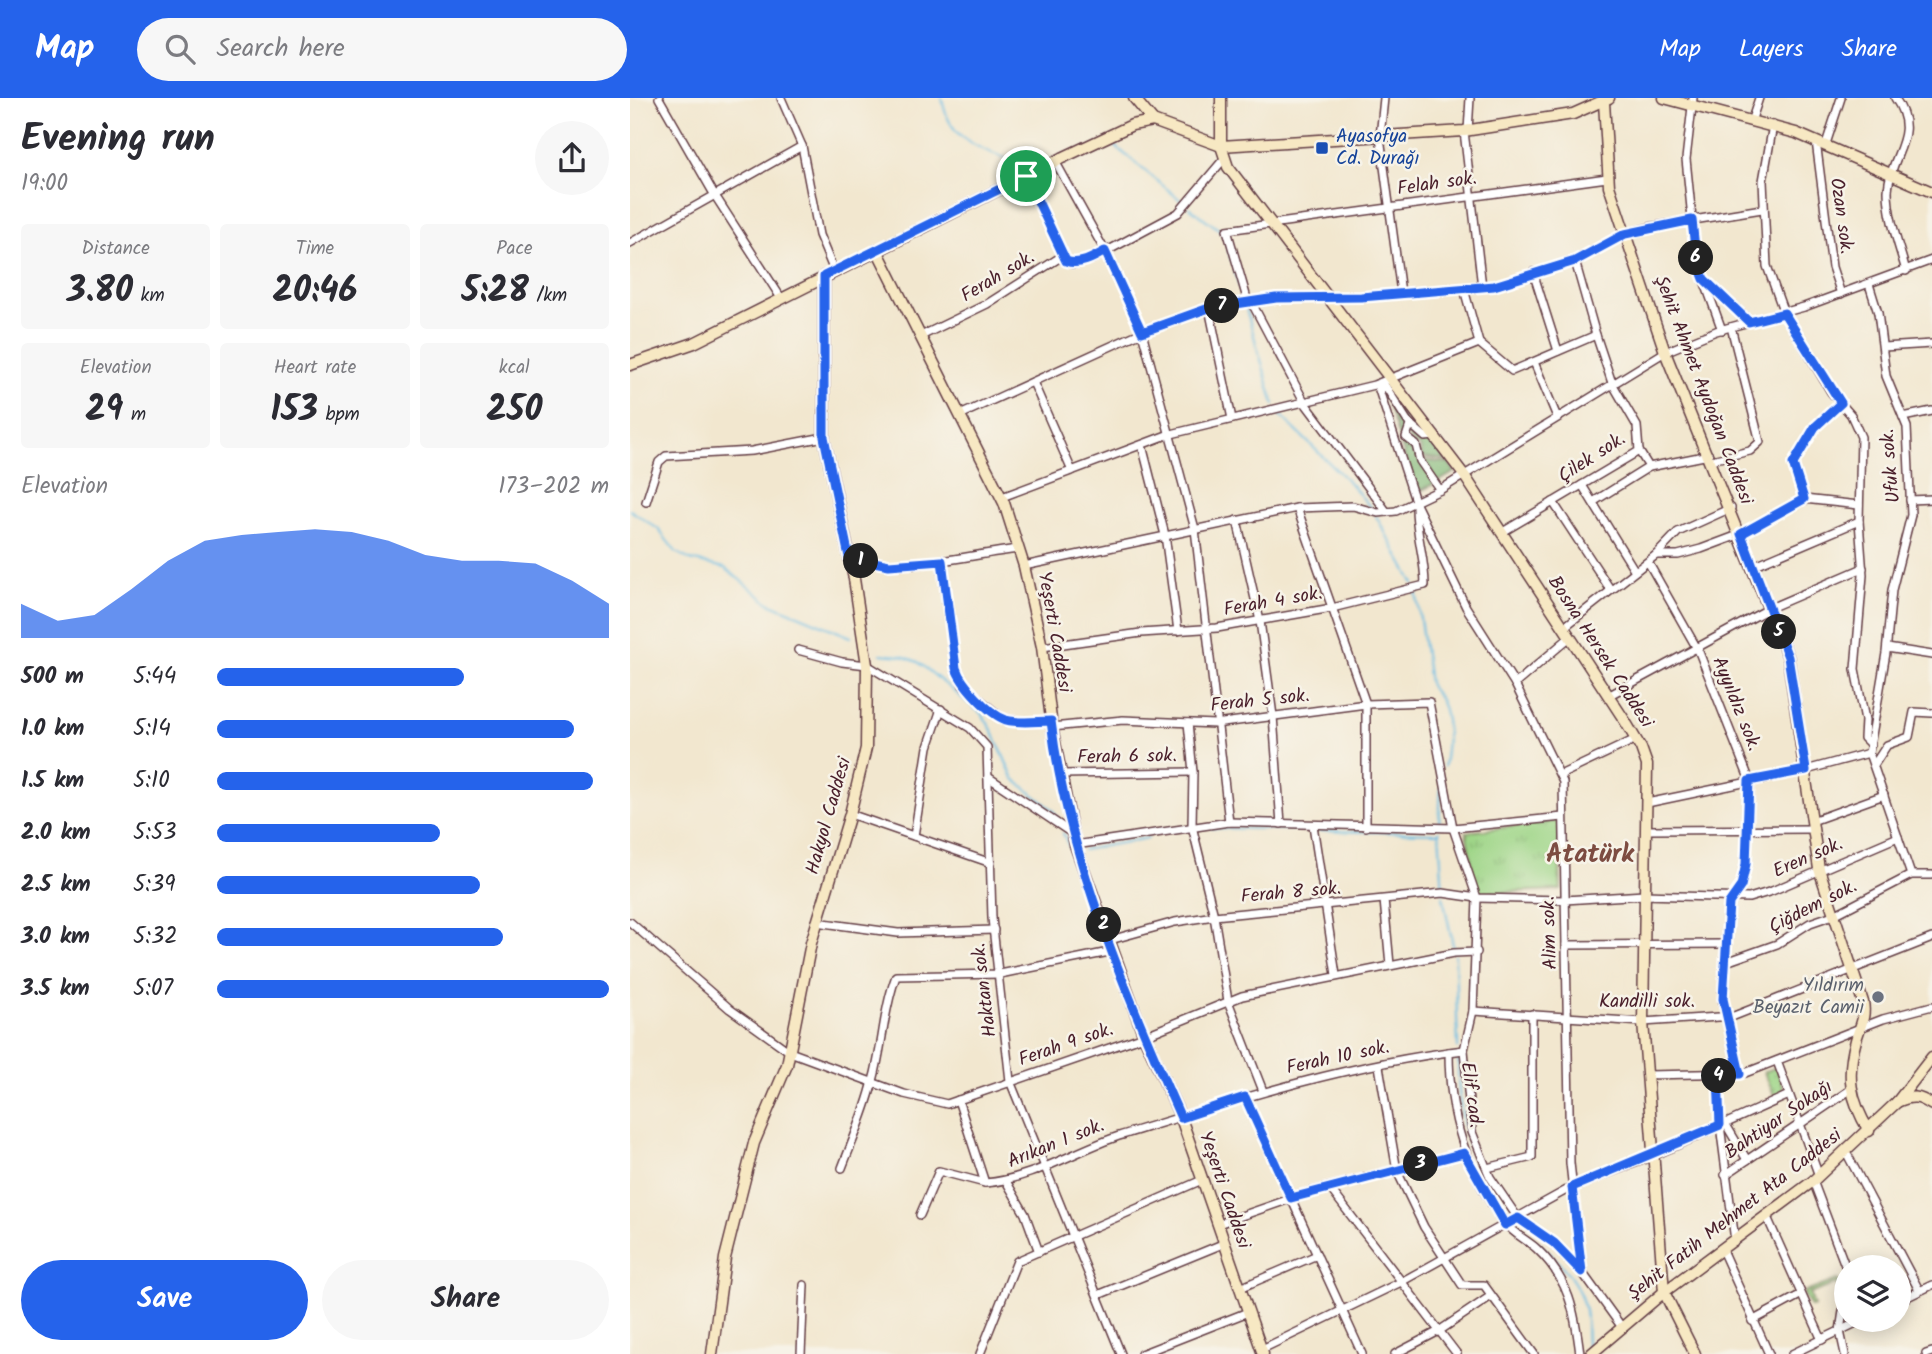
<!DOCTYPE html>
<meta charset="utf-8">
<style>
body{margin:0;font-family:Kalam,sans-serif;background:#f7f7f7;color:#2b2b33;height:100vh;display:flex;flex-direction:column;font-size:26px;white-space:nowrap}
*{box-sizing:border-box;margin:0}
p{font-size:23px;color:#7c7c81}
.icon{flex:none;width:38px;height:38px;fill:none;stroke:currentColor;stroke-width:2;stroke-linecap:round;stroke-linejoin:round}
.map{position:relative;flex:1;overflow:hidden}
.details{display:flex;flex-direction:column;background:#fff;width:630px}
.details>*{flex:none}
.tools{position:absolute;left:1204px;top:1157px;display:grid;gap:14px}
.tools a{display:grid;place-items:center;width:77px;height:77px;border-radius:50%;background:#fff;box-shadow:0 4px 18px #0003;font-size:35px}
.pin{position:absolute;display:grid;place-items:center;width:60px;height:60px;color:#fff;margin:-30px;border:4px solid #fff;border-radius:50%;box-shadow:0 2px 7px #0007}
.km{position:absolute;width:35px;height:35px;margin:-18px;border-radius:50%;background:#222;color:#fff;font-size:19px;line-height:35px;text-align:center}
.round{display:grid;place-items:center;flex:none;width:74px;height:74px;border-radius:37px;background:#f7f7f7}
.overview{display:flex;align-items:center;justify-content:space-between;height:119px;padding:0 21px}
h1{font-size:38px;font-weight:700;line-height:52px}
.metrics{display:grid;grid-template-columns:repeat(3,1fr);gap:10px;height:119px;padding:7px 21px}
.metrics div{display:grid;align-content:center;border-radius:7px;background:#f7f7f7;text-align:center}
.metrics b{font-size:35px;font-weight:700}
.metrics small{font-size:19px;font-weight:400}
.metrics p{font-size:19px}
.chart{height:196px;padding:14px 21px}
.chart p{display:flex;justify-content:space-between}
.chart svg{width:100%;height:126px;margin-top:7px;fill:#2563eb;opacity:.7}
.button{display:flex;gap:14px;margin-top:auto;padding:14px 21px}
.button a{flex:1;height:80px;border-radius:42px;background:#2563eb;color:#fff;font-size:28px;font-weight:700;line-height:80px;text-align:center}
.button a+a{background:#f7f7f7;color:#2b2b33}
ul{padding:0 21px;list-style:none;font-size:23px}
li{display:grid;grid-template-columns:112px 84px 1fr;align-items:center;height:52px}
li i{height:18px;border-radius:9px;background:#2563eb}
header{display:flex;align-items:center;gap:42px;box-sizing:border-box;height:98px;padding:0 35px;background:#2563eb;color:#fff}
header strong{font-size:33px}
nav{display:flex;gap:38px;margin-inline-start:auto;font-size:24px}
.search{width:490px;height:63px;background:#f7f7f7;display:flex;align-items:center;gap:18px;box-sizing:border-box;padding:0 24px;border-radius:38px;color:#7c7c81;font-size:26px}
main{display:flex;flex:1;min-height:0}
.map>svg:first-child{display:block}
.grass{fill:url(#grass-dots);stroke:#747a5a;stroke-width:2}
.forest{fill:url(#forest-crowns);stroke:#646b50;stroke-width:2}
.park{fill:url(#park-tufts);stroke:#747a5a;stroke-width:2}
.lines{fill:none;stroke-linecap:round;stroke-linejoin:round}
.stream{stroke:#67bce3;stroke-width:2}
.street-casing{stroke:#633d44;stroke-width:10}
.secondary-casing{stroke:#633d44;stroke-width:13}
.street{stroke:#fff;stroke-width:7}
.secondary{stroke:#f7e8c3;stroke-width:10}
.route-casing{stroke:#fff;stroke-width:14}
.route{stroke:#2563eb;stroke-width:9}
.transit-dot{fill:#1a4fb4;stroke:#f7f3e8;stroke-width:2.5}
.worship-dot{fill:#6b7280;stroke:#f7f3e8;stroke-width:2.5}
.labels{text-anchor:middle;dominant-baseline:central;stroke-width:5;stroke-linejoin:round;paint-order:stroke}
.transit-label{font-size:19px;fill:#164399;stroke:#f7f3e8;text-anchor:start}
.street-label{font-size:19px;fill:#4a1f2b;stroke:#f7f3e8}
.worship-label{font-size:19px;fill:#5b616d;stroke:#f7f3e8;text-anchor:end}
.district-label{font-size:26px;font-weight:bold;fill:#7d4c41;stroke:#f7f3e8}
</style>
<header>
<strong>Map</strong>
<div class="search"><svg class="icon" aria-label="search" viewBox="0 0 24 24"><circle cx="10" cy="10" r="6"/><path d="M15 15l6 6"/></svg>Search here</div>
<nav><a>Map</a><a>Layers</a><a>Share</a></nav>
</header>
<main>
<section class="details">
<div class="overview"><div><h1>Evening run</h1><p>19:00</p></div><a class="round"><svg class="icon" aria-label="share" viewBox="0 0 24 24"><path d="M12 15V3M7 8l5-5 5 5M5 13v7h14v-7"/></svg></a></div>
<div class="metrics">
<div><p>Distance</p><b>3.80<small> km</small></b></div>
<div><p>Time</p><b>20:46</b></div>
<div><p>Pace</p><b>5:28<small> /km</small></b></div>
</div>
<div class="metrics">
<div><p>Elevation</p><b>29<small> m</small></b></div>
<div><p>Heart rate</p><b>153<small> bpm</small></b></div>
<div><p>kcal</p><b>250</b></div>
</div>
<div class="chart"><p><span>Elevation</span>173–202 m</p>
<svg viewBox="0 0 160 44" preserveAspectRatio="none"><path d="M0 44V32L10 38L20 36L30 27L40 17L50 10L60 8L70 7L80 6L90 7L100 10L110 15L120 17L130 17L140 18L150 24L160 32V44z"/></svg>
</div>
<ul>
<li><b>500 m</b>5:44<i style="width:63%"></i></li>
<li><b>1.0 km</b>5:14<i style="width:91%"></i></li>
<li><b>1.5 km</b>5:10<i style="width:96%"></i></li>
<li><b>2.0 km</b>5:53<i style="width:57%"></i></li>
<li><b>2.5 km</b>5:39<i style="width:67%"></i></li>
<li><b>3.0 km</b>5:32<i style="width:73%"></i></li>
<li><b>3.5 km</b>5:07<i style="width:100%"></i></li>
</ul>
<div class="button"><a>Save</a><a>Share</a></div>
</section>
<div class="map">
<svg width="1302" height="1256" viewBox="0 0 1302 1256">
<defs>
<pattern id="grass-dots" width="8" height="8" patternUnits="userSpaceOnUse" patternTransform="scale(1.75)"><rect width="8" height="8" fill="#9fd688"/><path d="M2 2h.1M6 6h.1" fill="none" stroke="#8ab776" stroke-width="1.8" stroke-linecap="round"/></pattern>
<pattern id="forest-crowns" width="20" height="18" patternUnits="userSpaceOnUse" patternTransform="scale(1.75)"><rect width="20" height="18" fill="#7fb774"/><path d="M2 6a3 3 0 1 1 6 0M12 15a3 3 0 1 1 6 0" fill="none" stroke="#6a945f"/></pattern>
<pattern id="park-tufts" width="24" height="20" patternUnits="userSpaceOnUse" patternTransform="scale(1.75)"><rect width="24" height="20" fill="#9fd688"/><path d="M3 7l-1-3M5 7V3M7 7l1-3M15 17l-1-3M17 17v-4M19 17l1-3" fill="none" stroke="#8ab776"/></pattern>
</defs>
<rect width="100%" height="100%" fill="#f7f3e8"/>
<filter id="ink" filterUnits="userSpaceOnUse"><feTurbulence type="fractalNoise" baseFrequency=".0143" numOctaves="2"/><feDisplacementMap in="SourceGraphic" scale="14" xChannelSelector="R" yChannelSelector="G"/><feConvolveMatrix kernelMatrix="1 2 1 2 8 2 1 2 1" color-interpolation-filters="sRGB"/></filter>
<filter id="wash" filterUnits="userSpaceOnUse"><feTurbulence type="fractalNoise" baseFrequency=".00686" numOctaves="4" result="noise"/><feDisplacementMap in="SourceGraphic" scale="28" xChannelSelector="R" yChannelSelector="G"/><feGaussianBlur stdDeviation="1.57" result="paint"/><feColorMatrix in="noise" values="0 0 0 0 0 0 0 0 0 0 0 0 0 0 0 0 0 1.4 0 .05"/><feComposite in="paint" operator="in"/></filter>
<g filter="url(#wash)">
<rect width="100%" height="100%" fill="#f2e7cf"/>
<g class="grass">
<polygon points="1147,969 1155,995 1145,999 1134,974"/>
<polygon points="1207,1182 1212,1185 1211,1197 1208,1199 1208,1185 1180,1196 1184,1208 1181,1209 1173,1195"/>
</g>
<g class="forest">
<polygon points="754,293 777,325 773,340 784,348 804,386 786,395"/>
<polygon points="780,330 802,344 816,362 792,359 790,349 779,340"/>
<polygon points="790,362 819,365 825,374 806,385"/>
</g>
<polygon class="park" points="928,723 931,792 847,795 836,734"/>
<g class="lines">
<g class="stream">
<path d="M312 0C318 39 342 47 375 60"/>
<polyline points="479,43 554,105"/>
<polyline points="559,109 590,132 595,140 613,201"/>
<polyline points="616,211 644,306"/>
<polyline points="649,316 720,385 741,410"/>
<polyline points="0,412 28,431 46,454 60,462 95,470 139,505 221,539"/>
<polyline points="746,418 784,486"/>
<path d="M786 492 799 585C802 594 808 596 811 604 820 622 817 649 814 668"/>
<polyline points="251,556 272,558 288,564 352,616 362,632 383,680 423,712 428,722"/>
<polyline points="809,727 811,688"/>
<polyline points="581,730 680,732"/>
<polyline points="688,733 808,735"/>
<polyline points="809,733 813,794"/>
<polyline points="433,735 440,751"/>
<polyline points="453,752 518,740"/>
<polyline points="813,799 824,852"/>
<polyline points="825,857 828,950"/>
<path d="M828 960C826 1014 842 1081 879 1122"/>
<path d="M884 1125C912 1148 944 1170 954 1208 958 1222 955 1238 958 1252"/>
</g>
</g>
</g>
<g filter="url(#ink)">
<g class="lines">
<defs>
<g id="street">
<polyline points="29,0 84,96 151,200"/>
<polyline points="151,0 172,48 189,137 204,173"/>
<polyline points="754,0 750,39 771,195"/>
<polyline points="1063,0 1056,61 1066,160 1092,232"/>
<path d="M1265 0C1291 38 1260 55 1258 93 1258 119 1269 148 1276 173"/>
<polyline points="1122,21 1129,0"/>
<polyline points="1143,27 1133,83 1137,168 1154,215 1201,294 1221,317 1231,339 1229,423 1233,477 1225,571 1235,622 1234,640 1241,647"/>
<polyline points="834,33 852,189"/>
<polyline points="838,33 840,0"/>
<polyline points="1186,43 1202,169 1211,196"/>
<polyline points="1196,46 1211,0"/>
<polyline points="425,63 475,153 512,234 565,431 599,724"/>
<polyline points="395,78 436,162"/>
<polyline points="0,145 172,48"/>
<polyline points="945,163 966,237"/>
<polyline points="903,174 928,253"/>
<polyline points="1077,184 1120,224"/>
<polyline points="1239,186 1248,215 1256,278 1277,329 1281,417 1262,492 1256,555 1239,655 1281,777 1302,777"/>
<polyline points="834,191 849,245"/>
<polyline points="579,210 602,321"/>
<polyline points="291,238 357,206 429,160 443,166 462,161 548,115 593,62"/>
<polyline points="1253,249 1302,246"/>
<polyline points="904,264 927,319"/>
<polyline points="403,284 442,373"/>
<polyline points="747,286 786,406 836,509 885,586 933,684 940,1065 952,1173"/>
<polyline points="749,291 756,289 778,324 795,339 805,338"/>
<polyline points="330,317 512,234 579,210 646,200 731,199 864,188 945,163 995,136 1020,129 1132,111"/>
<polyline points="1273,319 1302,313"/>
<polyline points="780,327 776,339 786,347 790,363 810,392"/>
<polyline points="512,347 535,437 548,533"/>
<polyline points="1081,362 1120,353 1130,344 1101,229"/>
<polyline points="1019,369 1079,357"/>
<polyline points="952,387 1005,473"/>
<polyline points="372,399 537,337 744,287 849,245 882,273 966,237 982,285 1007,328 1009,353 871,435"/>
<polyline points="1174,401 1163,366 1185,329 1211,305"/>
<polyline points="1280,402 1302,401"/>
<polyline points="16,404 29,364 36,358 122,353 194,339"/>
<polyline points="923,404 980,491"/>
<polyline points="963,404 1019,369 1009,353"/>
<polyline points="667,410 736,606 736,729"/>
<polyline points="757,414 675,305 624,209 618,204 597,132 977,80"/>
<polyline points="607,422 630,523 643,618 651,726"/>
<polyline points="1026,457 1048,457 1071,451 1111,436 1174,401 1229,407"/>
<path d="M219 459C274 477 333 457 389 451"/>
<polyline points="311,463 326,570 333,587 373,621 394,624 421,623"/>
<polyline points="1018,464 1069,554 1120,683 1116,766 1111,788 1099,805 1092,901 1110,976"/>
<polyline points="394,468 667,410 723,408 748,415 766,413 810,392 1035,254 1086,233 1174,209 1302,162"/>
<polyline points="1123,468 1229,423"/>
<polyline points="933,530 1026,457 1048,434 1101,410"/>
<path d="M412 549 511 535 587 530 702 510 795 487C795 459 785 434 786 406"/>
<polyline points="1257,550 1302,557"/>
<polyline points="168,552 212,564 237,567 340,630 357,649 362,820 380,983 491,1256"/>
<polyline points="885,586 940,539"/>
<polyline points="978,598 1140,510 1233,470"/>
<polyline points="558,625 563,674 562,728 584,818 598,903 633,993"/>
<polyline points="422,629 493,622 585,626 736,606 799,604 823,730 847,800 843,913 834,952 842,1034 860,1079 888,1120 924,1145 952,1174 991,1228"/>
<polyline points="1244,667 1257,647 1279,639 1284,614 1302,615"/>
<polyline points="431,676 563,674"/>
<polyline points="930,677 1006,641"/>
<polyline points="358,679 443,736"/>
<polyline points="1017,705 1176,672 1239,655"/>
<polyline points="220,716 361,765"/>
<polyline points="1182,723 1254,697"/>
<polyline points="683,727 706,877"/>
<polyline points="1016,732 1183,731"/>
<polyline points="284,738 298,649 311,611"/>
<polyline points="445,747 599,724 823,730 933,719"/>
<polyline points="754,802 760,867"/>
<polyline points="0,824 100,911 160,954 274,996 317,1006 514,938 612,898 824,855 847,854"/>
<polyline points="186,824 268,835 364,832"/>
<polyline points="480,842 545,824 584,818 813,795 847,800 935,802 1014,797 1119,800 1142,793 1268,739"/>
<polyline points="936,847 1097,846"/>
<polyline points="1096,864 1147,846 1180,825 1206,816 1281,777"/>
<polyline points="843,913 1013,924 1104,918 1302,840"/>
<path d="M819 954C819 1018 836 1072 874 1124 882 1135 897 1142 907 1151 939 1181 945 1214 950 1256"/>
<polyline points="1147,963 1189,1078"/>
<polyline points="749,968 767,1073 794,1129 832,1187 854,1187 904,1256"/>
<polyline points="1017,977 1115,975 1253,921 1302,908"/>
<polyline points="1088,977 1090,1027 1105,1143"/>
<polyline points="615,999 732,1256"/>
<path d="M328 1002 355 1085C403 1081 444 1053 489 1038 602 1003 717 966 834 952"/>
<polyline points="1095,1025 1117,1062"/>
<polyline points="1216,1054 1289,1192"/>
<path d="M212 1070C223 1041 236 1013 243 983 253 947 253 913 266 878L370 876 484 853"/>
<polyline points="857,1070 902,1059 902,916"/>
<polyline points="1095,1077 1220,992"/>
<polyline points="376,1083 395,1116 409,1154"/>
<polyline points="1183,1083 1216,1170"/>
<polyline points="699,1089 827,1256"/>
<polyline points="290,1117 309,1073 355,1085"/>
<polyline points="1137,1119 1192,1242"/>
<polyline points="588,1126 680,1094 833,1055"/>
<polyline points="1092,1152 1139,1256"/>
<polyline points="610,1190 687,1157"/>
<polyline points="468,1197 595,1145"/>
<polyline points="1269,1203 1302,1187"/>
<polyline points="1122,1223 1170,1197"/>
<polyline points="632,1251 771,1184 942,1089 1023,1058 1159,997"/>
<polyline points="171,1256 174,1187"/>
<polyline points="350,1256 387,1163 572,1082"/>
<polyline points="511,1256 618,1214"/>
<polyline points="765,1256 809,1233 861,1198"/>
<polyline points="1162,1256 1232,1222"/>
<polyline points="1215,1256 1210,1233 1216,1193"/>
<polyline points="1296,1256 1302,1254"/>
</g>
<g id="secondary">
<polyline points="504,0 523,23 591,48 834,33 943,16 979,0"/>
<polyline points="591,0 591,48 598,69 834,377 995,623 1011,650 1017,667 1013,924 1034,1194 1065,1256"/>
<polyline points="1034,0 1166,35 1302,94"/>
<path d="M974 4 979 88 1035 254 1158 559 1189 771 1233 904C1236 919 1230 928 1226 942 1216 978 1220 1001 1239 1033"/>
<polyline points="247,152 374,405 394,468 412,549 422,629 445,747 514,938 551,1020 633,1256"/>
<polyline points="0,267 64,245 432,60 502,27 523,23"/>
<path d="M1302 959 1267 1004C1282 997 1289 998 1302 1007"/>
<polyline points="82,1256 95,1160 124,1045 157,967 181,845 220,716 236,650 237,567 224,481 194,339 194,178"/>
<polyline points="961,1256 1034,1194 1183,1083 1267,1004"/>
</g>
</defs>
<use href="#street" class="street-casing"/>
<use href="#secondary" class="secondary-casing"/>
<use href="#street" class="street"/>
<use href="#secondary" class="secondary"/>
</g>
</g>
<g class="lines" filter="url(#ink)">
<defs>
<path id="route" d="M396 78 436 163C449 168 463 160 475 153L512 234 579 210 646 200 731 199 864 188 945 163 995 136 1062 122 1066 160 1074 181 1119 224 1154 215 1211 305 1185 329 1163 366 1174 401 1111 436 1158 559 1176 672 1119 683 1116 766 1111 788 1099 805 1093 901 1110 976 1088 977 1090 1027 942 1089 952 1174 924 1145 888 1120 875 1127 834 1055 661 1100 615 999 551 1020C497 899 436 754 421 623 407 623 390 626 376 622 359 616 331 586 326 570L312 463 259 467 219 459 194 339V178Z"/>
</defs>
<use href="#route" class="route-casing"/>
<use href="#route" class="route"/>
</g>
<rect class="transit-dot" x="685" y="43" width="14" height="14" rx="3.5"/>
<circle class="worship-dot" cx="1248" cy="899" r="7"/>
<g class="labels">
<g class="transit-label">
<text x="706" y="39">Ayasofya<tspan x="706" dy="22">Cd. Durağı</tspan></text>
</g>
<g class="street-label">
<text transform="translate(807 86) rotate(-8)">Felah sok.</text>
<text transform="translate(1211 118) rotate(82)">Ozan sok.</text>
<text transform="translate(368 179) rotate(-31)">Ferah sok.</text>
<text transform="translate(1073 292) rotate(69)">Şehit Ahmet Aydoğan Caddesi</text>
<text transform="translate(962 360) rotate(-33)">Çilek sok.</text>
<text transform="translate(1261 368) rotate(-95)">Ufuk sok.</text>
<text transform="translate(643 504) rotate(-10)">Ferah 4 sok.</text>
<text transform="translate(424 534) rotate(80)">Yeşerti Caddesi</text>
<text transform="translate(970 554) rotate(57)">Bosna Hersek Caddesi</text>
<text transform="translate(630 603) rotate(-6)">Ferah 5 sok.</text>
<text transform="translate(1106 606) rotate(68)">Ayyıldız sok.</text>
<text transform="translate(497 659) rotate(-1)">Ferah 6 sok.</text>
<text transform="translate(199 718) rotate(-74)">Hakyol Caddesi</text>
<text transform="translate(1178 760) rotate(-24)">Eren sok.</text>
<text transform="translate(661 795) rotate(-5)">Ferah 8 sok.</text>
<text transform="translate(1183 809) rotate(-27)">Çiğdem sok.</text>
<text transform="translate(920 835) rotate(-92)">Alim sok.</text>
<text transform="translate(355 892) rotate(-97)">Haktan sok.</text>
<text x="1017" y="904">Kandilli sok.</text>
<text transform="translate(436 947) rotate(-19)">Ferah 9 sok.</text>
<text transform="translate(708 960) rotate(-12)">Ferah 10 sok.</text>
<text transform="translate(841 997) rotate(82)">Elif cad.</text>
<text transform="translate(1149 1022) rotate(-34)">Bahtiyar Sokağı</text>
<text transform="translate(426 1046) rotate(-22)">Arıkan 1 sok.</text>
<text transform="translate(594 1092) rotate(71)">Yeşerti Caddesi</text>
<text transform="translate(1105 1117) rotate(-38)">Şehit Fatih Mehmet Ata Caddesi</text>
</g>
<g class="worship-label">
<text x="1234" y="888">Yıldırım<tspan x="1234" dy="22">Beyazıt Camii</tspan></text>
</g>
<g class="district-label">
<text x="960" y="757">Atatürk</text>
</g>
</g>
</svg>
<div class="tools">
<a><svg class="icon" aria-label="layers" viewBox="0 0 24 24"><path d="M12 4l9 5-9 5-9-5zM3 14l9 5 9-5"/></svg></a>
</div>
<div class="pin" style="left:396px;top:78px;background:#1e9e55"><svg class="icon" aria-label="arrive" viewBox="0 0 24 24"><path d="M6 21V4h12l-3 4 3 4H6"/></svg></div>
<b class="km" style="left:231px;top:463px">1</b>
<b class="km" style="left:474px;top:827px">2</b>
<b class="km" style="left:791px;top:1066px">3</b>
<b class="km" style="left:1089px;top:978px">4</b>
<b class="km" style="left:1149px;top:534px">5</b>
<b class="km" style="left:1066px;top:160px">6</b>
<b class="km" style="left:592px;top:208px">7</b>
</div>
</main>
